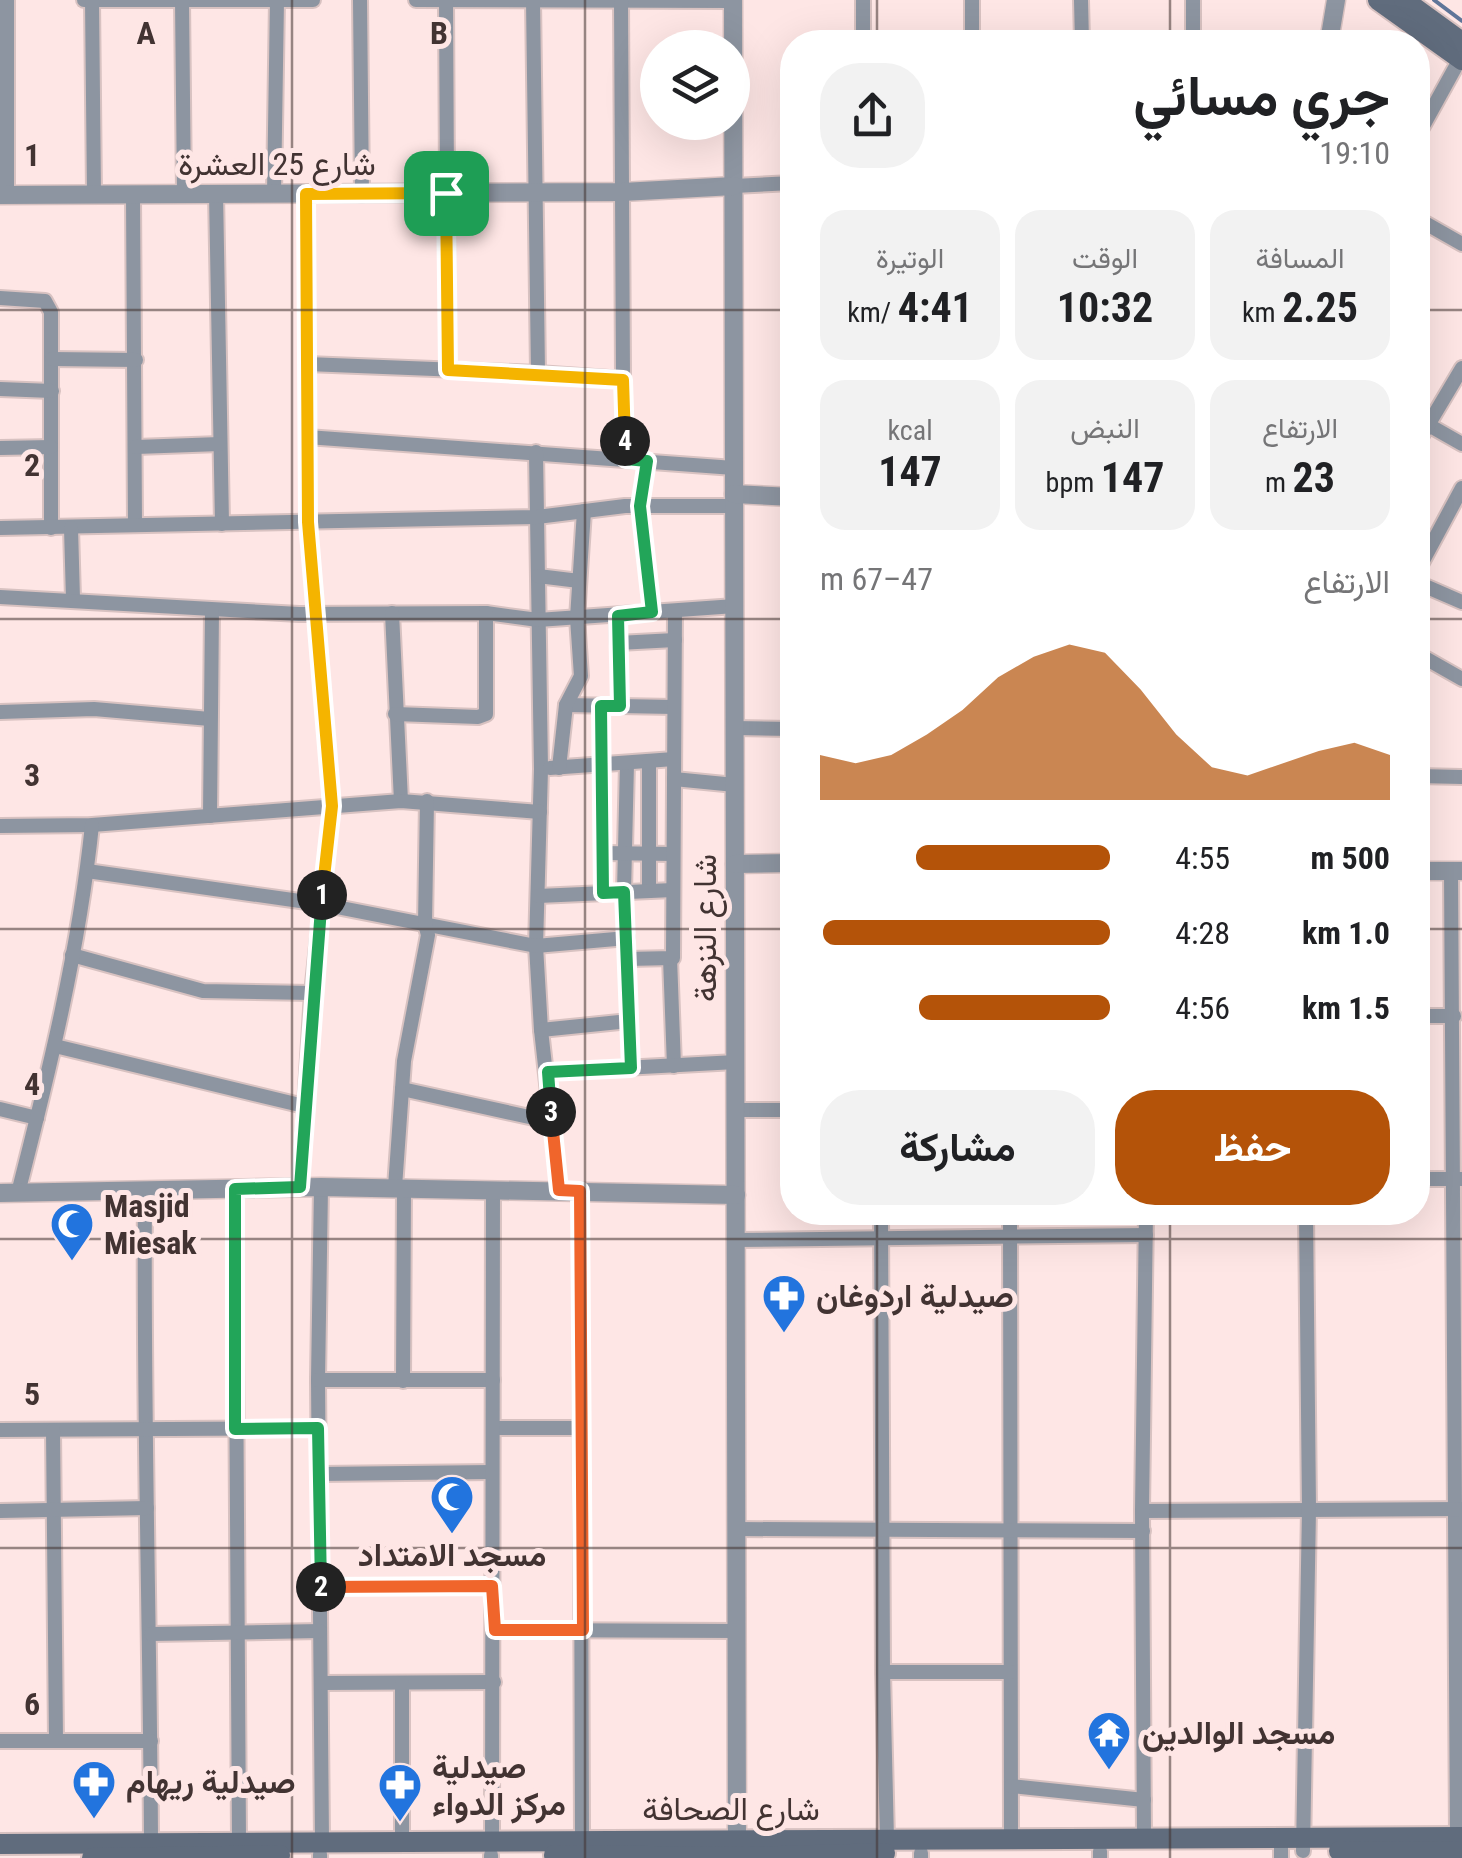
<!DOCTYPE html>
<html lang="ar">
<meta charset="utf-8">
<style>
body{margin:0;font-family:"Roboto Condensed",Vazirmatn,sans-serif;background:#f2f2f2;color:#202124;direction:rtl;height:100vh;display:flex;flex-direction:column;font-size:38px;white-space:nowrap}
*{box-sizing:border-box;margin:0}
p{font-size:32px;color:#757577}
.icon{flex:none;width:55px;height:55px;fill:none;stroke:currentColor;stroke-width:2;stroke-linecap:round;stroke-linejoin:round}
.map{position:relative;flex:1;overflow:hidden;direction:ltr}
.drawer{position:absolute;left:780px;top:30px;width:650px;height:1195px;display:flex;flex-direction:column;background:#fff;border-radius:40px;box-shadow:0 10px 40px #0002;direction:rtl}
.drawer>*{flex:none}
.tools{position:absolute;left:640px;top:30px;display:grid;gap:20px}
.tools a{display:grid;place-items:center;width:110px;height:110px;border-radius:50%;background:#fff;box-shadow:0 10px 40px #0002;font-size:50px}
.pin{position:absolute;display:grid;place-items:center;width:85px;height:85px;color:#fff;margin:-42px;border-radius:20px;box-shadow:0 5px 15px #0006}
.km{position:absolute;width:50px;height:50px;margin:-25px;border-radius:50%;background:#222;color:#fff;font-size:28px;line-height:50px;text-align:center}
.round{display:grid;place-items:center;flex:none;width:105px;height:105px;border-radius:40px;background:#f2f2f2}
.headline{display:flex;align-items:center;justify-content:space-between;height:170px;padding:0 40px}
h1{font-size:55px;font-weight:700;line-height:75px}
.metrics{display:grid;grid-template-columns:repeat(3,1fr);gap:15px;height:170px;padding:10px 40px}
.metrics div{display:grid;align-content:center;border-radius:25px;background:#f2f2f2;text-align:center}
.metrics b{font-size:42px;font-weight:700}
.metrics small{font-size:28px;font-weight:400}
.metrics p{font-size:28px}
.chart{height:280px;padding:20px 40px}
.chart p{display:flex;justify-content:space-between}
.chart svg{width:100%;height:180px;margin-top:10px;fill:#b45309;opacity:.7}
.button{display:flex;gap:20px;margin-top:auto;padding:20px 40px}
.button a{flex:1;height:115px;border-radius:40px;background:#b45309;color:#fff;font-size:40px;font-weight:700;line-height:115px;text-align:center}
.button a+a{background:#f2f2f2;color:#202124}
ul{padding:0 40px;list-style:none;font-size:32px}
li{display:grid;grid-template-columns:160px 120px 1fr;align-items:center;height:75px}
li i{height:25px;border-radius:12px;background:#b45309}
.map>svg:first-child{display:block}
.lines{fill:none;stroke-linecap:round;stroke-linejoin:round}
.stream{stroke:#5f7599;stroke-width:4}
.minor-casing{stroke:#d8c2c1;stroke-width:18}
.tertiary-casing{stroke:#d8c2c1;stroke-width:21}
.secondary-casing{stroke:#d8c2c1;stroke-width:24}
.minor{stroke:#8d95a1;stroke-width:14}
.tertiary{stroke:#8d95a1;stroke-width:18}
.secondary{stroke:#606c7d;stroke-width:20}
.split-1-casing{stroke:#fff;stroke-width:20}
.split-2-casing{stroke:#fff;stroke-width:20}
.split-3-casing{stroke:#fff;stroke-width:20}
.split-4-casing{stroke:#fff;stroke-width:20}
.split-5-casing{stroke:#fff;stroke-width:20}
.split-1{stroke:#f5b400;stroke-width:12}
.split-2{stroke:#22a559;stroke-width:12}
.split-3{stroke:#f0652b;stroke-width:12}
.split-4{stroke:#22a559;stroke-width:12}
.split-5{stroke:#f5b400;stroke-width:12}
.grid{fill:none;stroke:#423332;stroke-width:2.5;stroke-opacity:0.55}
.labels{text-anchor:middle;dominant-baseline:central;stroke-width:10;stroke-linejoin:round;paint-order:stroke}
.street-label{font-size:32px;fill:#423332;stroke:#fee6e5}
.poi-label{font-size:32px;font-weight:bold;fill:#423332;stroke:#fee6e5;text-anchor:start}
.grid-label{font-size:32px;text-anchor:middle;font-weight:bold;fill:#423332;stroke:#fee6e5;stroke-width:10;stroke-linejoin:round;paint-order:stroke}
</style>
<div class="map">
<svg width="1462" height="1858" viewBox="0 0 1462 1858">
<rect width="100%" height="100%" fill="#fee6e5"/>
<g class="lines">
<polyline class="stream" points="1434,0 1462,21"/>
<defs>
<g id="minor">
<polyline points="84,0 313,0"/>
<polyline points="92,0 94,194"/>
<polyline points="182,0 184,194"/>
<polyline points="360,0 362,195"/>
<polyline points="416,0 733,1"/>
<polyline points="446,0 448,370"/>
<polyline points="533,0 538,373"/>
<polyline points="621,0 623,379 626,459"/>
<polyline points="1081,0 1082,42"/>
<polyline points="1193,0 1193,42"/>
<polyline points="863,42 863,0"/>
<polyline points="972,42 972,0"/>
<polyline points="1418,135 1460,59"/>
<polyline points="734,186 792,183"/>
<polyline points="216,193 222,524"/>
<polyline points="274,194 277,0"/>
<polyline points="7,195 7,0"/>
<polyline points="133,195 135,525"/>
<polyline points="1418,219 1462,244"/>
<polyline points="0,298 45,301 51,312 51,528"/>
<polyline points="52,359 136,360"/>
<polyline points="307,364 538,373 623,379"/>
<polyline points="0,389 52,391"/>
<polyline points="1418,419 1462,444"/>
<polyline points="307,437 734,468"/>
<polyline points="1418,442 1462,368"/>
<polyline points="136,447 220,444"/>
<polyline points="0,448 51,447"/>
<polyline points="536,452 541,769 536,946 541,1030 559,1190"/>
<polyline points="647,461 640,506 652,612"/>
<polyline points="0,528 537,517 625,506 734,506"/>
<polyline points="71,528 73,599"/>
<polyline points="1418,570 1462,488"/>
<polyline points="538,576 579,581"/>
<polyline points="1418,583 1462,602"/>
<polyline points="0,597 299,614 486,613 538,620 735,606"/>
<polyline points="392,613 401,801"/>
<polyline points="617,617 620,706"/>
<polyline points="618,643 675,640"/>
<polyline points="1418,654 1462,679"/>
<polyline points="566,705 674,707"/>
<polyline points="601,706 603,893"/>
<polyline points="0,712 94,709 210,719"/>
<polyline points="395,714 478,717 486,714 486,613"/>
<polyline points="735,728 792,729"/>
<polyline points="627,763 624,892 631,1068"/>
<polyline points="550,768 674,759"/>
<polyline points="559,768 566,705 581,676 577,618 584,511"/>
<polyline points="1418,776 1462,777"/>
<polyline points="674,779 735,785"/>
<polyline points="210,816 212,610"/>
<polyline points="0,826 92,825 401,801 540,812"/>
<polyline points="602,853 673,854"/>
<polyline points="87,871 321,904 536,946 627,938"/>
<polyline points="1451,871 1457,1837"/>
<polyline points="649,891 649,761"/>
<polyline points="538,896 673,890"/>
<polyline points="72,955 203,991 312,993"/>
<polyline points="670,958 674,1066"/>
<polyline points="627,959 673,958 675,611"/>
<polyline points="1418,1016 1454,1016"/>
<polyline points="541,1030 629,1021"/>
<polyline points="55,1046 304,1106"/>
<polyline points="548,1072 736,1062"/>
<polyline points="402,1089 552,1122"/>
<polyline points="0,1109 37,1118"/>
<polyline points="736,1110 792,1110"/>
<polyline points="1418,1179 1461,1179"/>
<polyline points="300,1187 312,993 332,806 308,522 306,194"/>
<polyline points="321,1187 318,1380 322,1842"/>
<polyline points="395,1187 404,1061 428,935 425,924 427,801"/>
<polyline points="235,1189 239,1841"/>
<path d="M145 1191C143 1408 150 1625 151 1842"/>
<polyline points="580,1191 582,1840"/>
<path d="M18 1193C49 1072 79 950 92 825"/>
<polyline points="881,1212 883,1672 887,1840"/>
<polyline points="1010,1212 1011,1840"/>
<polyline points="735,1240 1146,1235"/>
<polyline points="318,1380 493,1380"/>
<polyline points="403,1381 404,1187"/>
<polyline points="493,1428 581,1428"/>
<polyline points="0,1430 318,1428"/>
<polyline points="53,1430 56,1741"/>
<polyline points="320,1474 492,1472"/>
<polyline points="0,1511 147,1508"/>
<polyline points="1142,1511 1461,1509"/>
<polyline points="737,1529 1143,1531"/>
<polyline points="320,1587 492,1586"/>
<polyline points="495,1630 737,1631"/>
<polyline points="151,1634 320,1631"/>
<polyline points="883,1672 1010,1672"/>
<polyline points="322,1683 494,1682"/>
<polyline points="0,1741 151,1741"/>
<polyline points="1011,1786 1144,1800"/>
<polyline points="1144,1839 1142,1511 1146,1212"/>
<polyline points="1281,1839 1281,1858"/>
<polyline points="402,1842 402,1683"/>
<polyline points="492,1843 493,1190"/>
<polyline points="1100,1851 1100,1858"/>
<polyline points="1303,1851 1309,1509 1306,1212"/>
<polyline points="921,1853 921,1858"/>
<polyline points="320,1854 320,1858"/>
<polyline points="491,1855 491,1858"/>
</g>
<g id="tertiary">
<polyline points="733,0 737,1851"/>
<polyline points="1329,42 1336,0"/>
<polyline points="0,195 622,192 734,186"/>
<polyline points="734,494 792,497"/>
<polyline points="735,864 792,863"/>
<polyline points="1418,871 1462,871"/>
<polyline points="0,1193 321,1187 736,1195"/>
</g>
<g id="secondary">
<polyline points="1378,0 1462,60"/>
<polyline points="1404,0 1462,42"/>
<polyline points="0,1844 1462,1837"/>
<polyline points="1339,1851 1462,1852"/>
<polyline points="554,1855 747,1857 885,1853"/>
<polyline points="92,1858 280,1855"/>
</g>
</defs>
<use href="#minor" class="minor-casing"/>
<use href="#tertiary" class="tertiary-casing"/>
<use href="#secondary" class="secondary-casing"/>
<use href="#minor" class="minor"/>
<use href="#tertiary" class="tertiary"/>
<use href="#secondary" class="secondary"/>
</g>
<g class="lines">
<defs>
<polyline id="split-1" points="322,895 332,806 308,522 306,194 446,193"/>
<polyline id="split-2" points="321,1587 318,1428 235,1429 235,1189 300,1187 322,895"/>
<polyline id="split-3" points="321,1587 492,1586 495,1630 583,1630 580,1191 559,1190 551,1112"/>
<polyline id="split-4" points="551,1112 548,1072 631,1068 624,892 603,893 601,706 620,706 618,616 652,612 640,506 647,461 626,459 625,441"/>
<polyline id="split-5" points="446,193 448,370 623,380 625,441"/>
</defs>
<use href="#split-1" class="split-1-casing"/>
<use href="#split-2" class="split-2-casing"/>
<use href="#split-3" class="split-3-casing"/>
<use href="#split-4" class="split-4-casing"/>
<use href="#split-5" class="split-5-casing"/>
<use href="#split-1" class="split-1"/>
<use href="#split-2" class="split-2"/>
<use href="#split-3" class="split-3"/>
<use href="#split-4" class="split-4"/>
<use href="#split-5" class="split-5"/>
</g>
<path class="grid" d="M292 0V1858M585 0V1858M877 0V42M1170 0V42M0 310H792M1418 310H1462M0 619H792M1418 619H1462M0 929H792M1418 929H1462M877 1212V1858M1170 1212V1858M0 1239H1462M0 1548H1462"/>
<defs>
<symbol id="mosque-pin" viewBox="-11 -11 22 30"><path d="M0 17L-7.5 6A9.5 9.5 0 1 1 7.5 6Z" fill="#2274de" stroke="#fee6e5"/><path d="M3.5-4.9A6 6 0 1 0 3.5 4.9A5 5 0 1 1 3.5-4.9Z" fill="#fff"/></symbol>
<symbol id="pharmacy-pin" viewBox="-11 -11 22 30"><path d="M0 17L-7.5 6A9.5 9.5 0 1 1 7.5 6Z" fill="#2274de" stroke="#fee6e5"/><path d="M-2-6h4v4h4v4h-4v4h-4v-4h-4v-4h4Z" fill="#fff"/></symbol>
<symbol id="temple-pin" viewBox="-11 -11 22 30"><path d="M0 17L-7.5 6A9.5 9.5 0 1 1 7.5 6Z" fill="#2274de" stroke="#fee6e5"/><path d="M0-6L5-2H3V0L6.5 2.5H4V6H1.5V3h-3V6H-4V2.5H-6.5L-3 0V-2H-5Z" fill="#fff"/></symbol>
</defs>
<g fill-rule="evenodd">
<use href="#mosque-pin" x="47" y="1199" width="50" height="68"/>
<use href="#pharmacy-pin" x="759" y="1271" width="50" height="68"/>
<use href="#mosque-pin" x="427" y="1472" width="50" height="68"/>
<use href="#temple-pin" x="1084" y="1708" width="50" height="68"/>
<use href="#pharmacy-pin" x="69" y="1757" width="50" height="68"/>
<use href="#pharmacy-pin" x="375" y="1760" width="50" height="68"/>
</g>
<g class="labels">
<g class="street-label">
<text x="277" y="164">شارع 25 العشرة</text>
<text transform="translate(705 928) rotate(-90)">شارع النزهة</text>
<text x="731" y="1809">شارع الصحافة</text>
</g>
<g class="poi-label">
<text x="104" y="1206">Masjid<tspan x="104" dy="37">Miesak</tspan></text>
<text x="816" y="1296">صيدلية اردوغان</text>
<text x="452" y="1555" text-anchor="middle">مسجد الامتداد</text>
<text x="1142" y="1733">مسجد الوالدين</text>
<text x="432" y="1767">صيدلية<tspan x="432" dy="37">مركز الدواء</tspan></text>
<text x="126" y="1782">صيدلية ريهام</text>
</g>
</g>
<g class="grid-label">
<text x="146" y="44">A</text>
<text x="439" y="44">B</text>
<text x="32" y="166">1</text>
<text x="32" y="476">2</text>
<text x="32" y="786">3</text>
<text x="32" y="1095">4</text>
<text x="32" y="1405">5</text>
<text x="32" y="1715">6</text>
</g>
</svg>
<div class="tools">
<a><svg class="icon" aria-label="layers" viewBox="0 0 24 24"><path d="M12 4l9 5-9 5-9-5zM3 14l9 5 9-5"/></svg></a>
</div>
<div class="pin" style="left:446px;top:193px;background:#1e9e55"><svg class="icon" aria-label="arrive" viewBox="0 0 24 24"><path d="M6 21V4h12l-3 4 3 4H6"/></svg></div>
<b class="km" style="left:322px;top:895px">1</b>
<b class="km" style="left:321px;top:1587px">2</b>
<b class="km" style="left:551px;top:1112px">3</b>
<b class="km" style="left:625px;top:441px">4</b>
<section class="drawer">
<div class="headline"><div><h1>جري مسائي</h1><p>19:10</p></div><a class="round"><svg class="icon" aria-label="share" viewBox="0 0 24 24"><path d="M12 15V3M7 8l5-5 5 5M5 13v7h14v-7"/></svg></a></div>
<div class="metrics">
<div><p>المسافة</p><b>2.25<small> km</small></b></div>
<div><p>الوقت</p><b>10:32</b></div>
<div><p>الوتيرة</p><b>4:41<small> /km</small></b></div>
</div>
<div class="metrics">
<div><p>الارتفاع</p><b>23<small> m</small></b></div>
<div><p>النبض</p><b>147<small> bpm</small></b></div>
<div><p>kcal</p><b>147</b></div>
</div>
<div class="chart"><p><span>الارتفاع</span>47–67 m</p>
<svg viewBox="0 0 160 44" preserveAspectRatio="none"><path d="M0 44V33L10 35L20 33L30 28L40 22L50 14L60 9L70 6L80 8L90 17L100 28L110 36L120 38L130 35L140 32L150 30L160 33V44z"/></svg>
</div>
<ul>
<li><b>500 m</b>4:55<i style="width:67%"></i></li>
<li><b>1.0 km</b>4:28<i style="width:99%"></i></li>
<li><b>1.5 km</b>4:56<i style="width:66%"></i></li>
</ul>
<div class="button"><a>حفظ</a><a>مشاركة</a></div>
</section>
</div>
